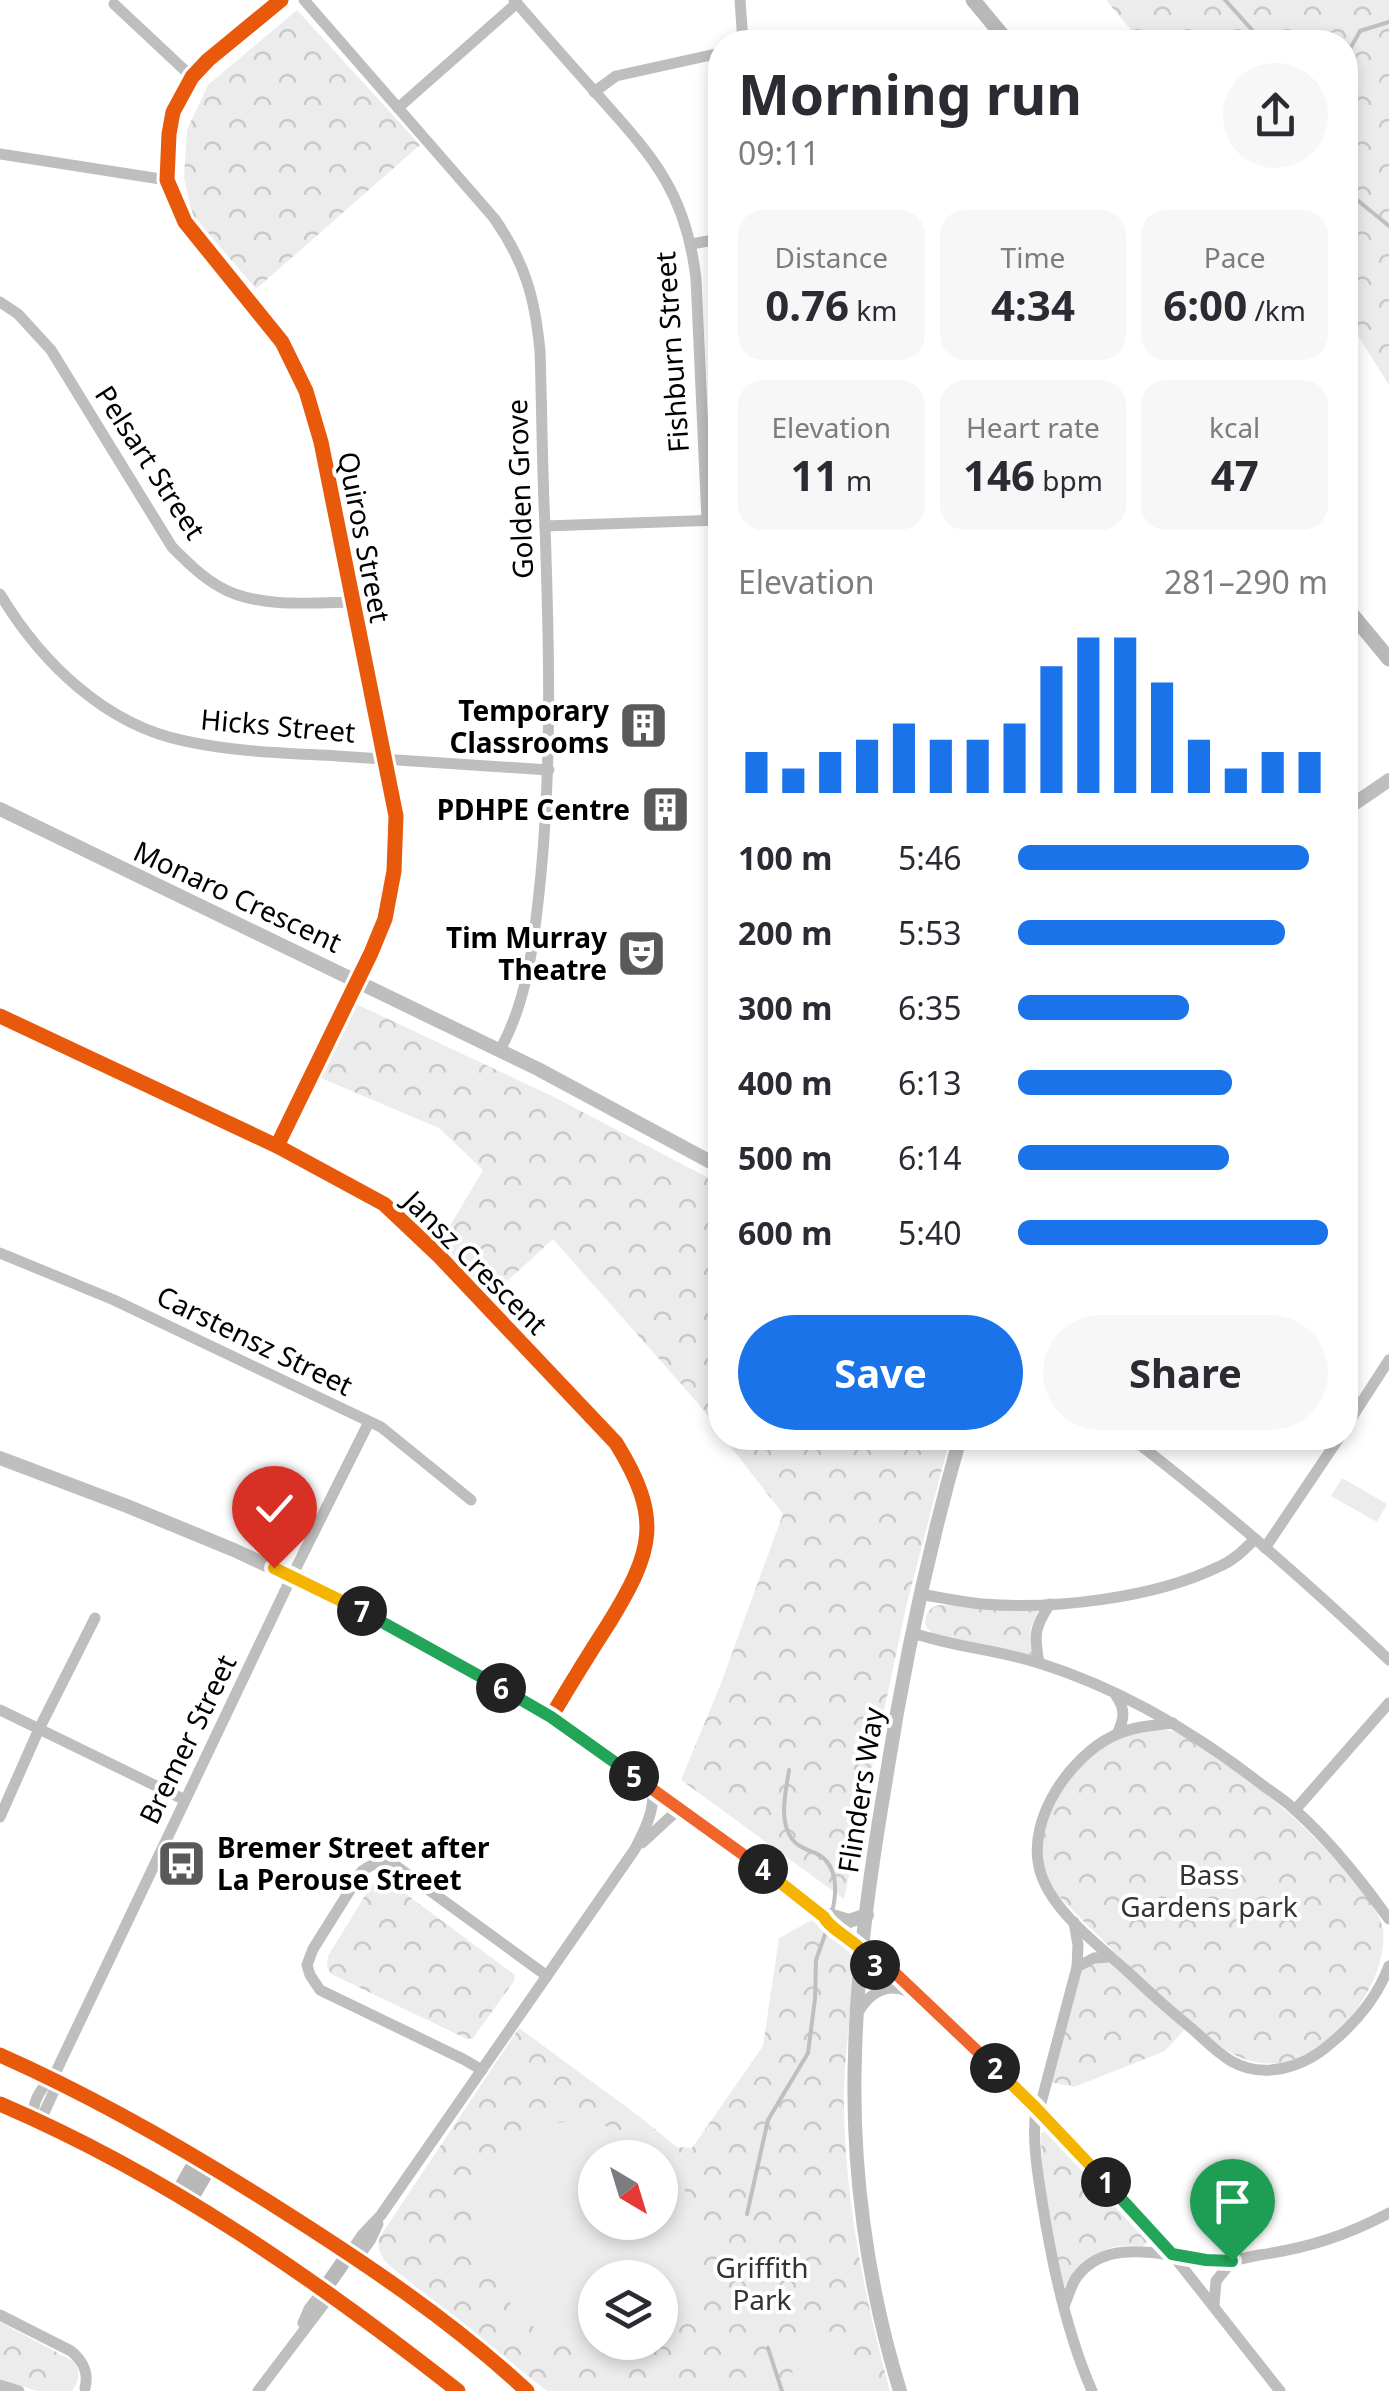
<!DOCTYPE html>
<meta charset="utf-8">
<style>
body{margin:0;font-family:"Noto Sans",sans-serif;background:#f7f7f7;color:#2b2b33;height:100vh;display:flex;flex-direction:column;font-size:38px;white-space:nowrap}
*{box-sizing:border-box;margin:0}
p{font-size:32px;color:#7c7c81}
.icon{flex:none;width:55px;height:55px;fill:none;stroke:currentColor;stroke-width:2;stroke-linecap:round;stroke-linejoin:round}
.map{position:relative;flex:1;overflow:hidden}
.side{position:absolute;left:708px;top:30px;width:650px;height:1420px;display:flex;flex-direction:column;background:#fff;border-radius:40px;box-shadow:0 5px 15px #0003}
.side>*{flex:none}
.needle{width:65px;rotate:142deg}
.controls{position:absolute;left:578px;top:2140px;display:grid;gap:20px}
.controls a{display:grid;place-items:center;width:100px;height:100px;border-radius:50%;background:#fff;box-shadow:0 5px 15px #0003;font-size:50px}
.pin{position:absolute;display:grid;place-items:center;width:85px;height:85px;color:#fff;margin:-102px -42px;border-radius:50% 50% 50% 0;rotate:-45deg;box-shadow:0 0 10px #0007}
.pin .icon{rotate:45deg}
.km{position:absolute;width:50px;height:50px;margin:-25px;border-radius:50%;background:#222;color:#fff;font-size:28px;line-height:50px;text-align:center}
.round{display:grid;place-items:center;flex:none;width:105px;height:105px;border-radius:52px;background:#f7f7f7}
.summary{display:flex;align-items:center;justify-content:space-between;height:170px;padding:0 30px}
h1{font-size:55px;font-weight:700;line-height:75px}
.metrics{display:grid;grid-template-columns:repeat(3,1fr);gap:15px;height:170px;padding:10px 30px}
.metrics div{display:grid;align-content:center;border-radius:25px;background:#f7f7f7;text-align:center}
.metrics b{font-size:42px;font-weight:700}
.metrics small{font-size:28px;font-weight:400}
.metrics p{font-size:28px}
.chart{height:280px;padding:20px 30px}
.chart p{display:flex;justify-content:space-between}
.chart svg{width:100%;height:180px;margin-top:10px;stroke:#1a73e8;stroke-width:6}
.button{display:flex;gap:20px;margin-top:auto;padding:20px 30px}
.button a{flex:1;height:115px;border-radius:60px;background:#1a73e8;color:#fff;font-size:40px;font-weight:700;line-height:115px;text-align:center}
.button a+a{background:#f7f7f7;color:#2b2b33}
ul{padding:0 30px;list-style:none;font-size:32px}
li{display:grid;grid-template-columns:160px 120px 1fr;align-items:center;height:75px}
li i{height:25px;border-radius:12px;background:#1a73e8}
.map>svg:first-child{display:block}
.forest{fill:url(#forest-crowns);fill-rule:evenodd}
.garden{fill:#ececec;fill-rule:evenodd}
.lines{fill:none;stroke-linecap:round;stroke-linejoin:round}
.stream{stroke:#bfbfbf;stroke-width:4}
.minor{stroke:#bebebe;stroke-width:11}
.tertiary{stroke:#bebebe;stroke-width:14}
.secondary{stroke:#b8b8b8;stroke-width:15}
.cycleway-casing{stroke:#fff;stroke-width:21}
.cycleway{stroke:#e8590c;stroke-width:15}
.split-1-casing{stroke:#fff;stroke-width:20}
.split-2-casing{stroke:#fff;stroke-width:20}
.split-3-casing{stroke:#fff;stroke-width:20}
.split-4-casing{stroke:#fff;stroke-width:20}
.split-5-casing{stroke:#fff;stroke-width:20}
.split-6-casing{stroke:#fff;stroke-width:20}
.split-7-casing{stroke:#fff;stroke-width:20}
.split-8-casing{stroke:#fff;stroke-width:20}
.split-1{stroke:#22a559;stroke-width:12}
.split-2{stroke:#f5b400;stroke-width:12}
.split-3{stroke:#f0652b;stroke-width:12}
.split-4{stroke:#f5b400;stroke-width:12}
.split-5{stroke:#f0652b;stroke-width:12}
.split-6{stroke:#22a559;stroke-width:12}
.split-7{stroke:#22a559;stroke-width:12}
.split-8{stroke:#f5b400;stroke-width:12}
.labels{text-anchor:middle;dominant-baseline:central;stroke-width:8;stroke-linejoin:round;paint-order:stroke}
.street-label{font-size:28px;fill:#000;stroke:#fff}
.poi-label{font-size:28px;font-weight:bold;fill:#000;stroke:#fff;text-anchor:end}
.park-label{font-size:28px;fill:#333;stroke:#fff}
</style>
<div class="map">
<svg width="1389" height="2391" viewBox="0 0 1389 2391">
<defs>
<pattern id="forest-crowns" width="20" height="18" patternUnits="userSpaceOnUse" patternTransform="scale(2.5)"><rect width="20" height="18" fill="#ececec"/><path d="M2 6a3 3 0 1 1 6 0M12 15a3 3 0 1 1 6 0" fill="none" stroke="#c9c9c9"/></pattern>
</defs>
<rect width="100%" height="100%" fill="#fff"/>
<g class="forest">
<polygon points="1106,0 1389,0 1389,385 1345,315 1345,42 1141,42"/>
<polygon points="297,10 420,145 256,289 192,214 184,178 187,130 208,85"/>
<polygon points="354,1003 554,1097 720,1184 720,1432 696,1401 553,1239 491,1296 438,1246 483,1170 439,1128 316,1076"/>
<polygon points="724,1438 950,1438 906,1607 844,1899 681,1780 720,1686 783,1514"/>
<path d="M939 1605 1038 1611 1030 1630 1033 1654 1030 1656 983 1644 934 1635 926 1627C924 1616 928 1608 939 1605Z"/>
<path d="M1162 1729C1169 1731 1177 1732 1184 1735 1197 1741 1210 1752 1222 1761 1268 1793 1309 1828 1346 1872 1361 1889 1377 1906 1383 1928 1389 1977 1342 2042 1298 2058 1279 2066 1257 2065 1239 2057 1221 2049 1205 2033 1190 2020 1144 1981 1100 1939 1058 1895 1047 1880 1040 1863 1041 1844 1044 1800 1085 1754 1124 1736 1135 1731 1150 1731 1162 1729Z"/>
<polygon points="384,1880 391,1883 515,1975 514,1981 473,2038 467,2039 331,1974 327,1967 328,1956 371,1886 376,1881"/>
<path d="M812 1920 848 1951 852 1957C854 2008 842 2060 844 2111 846 2205 865 2300 890 2391H547L390 2266C382 2257 377 2251 379 2238L519 2028 636 2114 677 2147 692 2148 763 2046 779 1938ZM595 2158H660V2222H595ZM595 2278H660V2342H595Z"/>
<polygon points="1093,1962 1109,1963 1185,2029 1165,2051 1074,2087 1051,2082 1080,1972"/>
<path d="M1046 2130 1101 2185 1148 2239 1147 2243 1143 2246C1097 2242 1093 2258 1064 2287 1050 2251 1041 2174 1041 2133Z"/>
<path d="M0 2322 73 2361C82 2372 79 2380 72 2391H37L0 2379Z"/>
</g>
<g class="garden">
<polygon points="1342,1478 1387,1504 1377,1522 1331,1496"/>
<path d="M570 2121C600 2123 625 2129 650 2147 695 2179 725 2276 679 2319 674 2324 666 2328 660 2332V2278H595V2342L639 2343C624 2347 610 2351 594 2351 540 2349 495 2296 480 2248 474 2228 469 2201 478 2180 494 2142 533 2126 570 2121ZM595 2158H660V2222H595Z"/>
<polygon points="841,2329 853,2384 828,2391 797,2391 785,2342"/>
</g>
<g class="lines">
<g class="stream">
<polyline points="1225,0 1263,42"/>
<polyline points="1345,58 1360,31 1389,22"/>
<polyline points="1345,190 1389,226"/>
<path d="M789 1770C786 1792 778 1819 792 1839 798 1848 810 1850 819 1855 838 1866 837 1893 832 1912"/>
<polyline points="747,2214 768,2120 808,2053 815,1999 816,1960 828,1926"/>
<polyline points="768,2348 782,2391"/>
</g>
<g class="minor">
<path d="M304 0 494 218C525 262 535 298 540 351 542 409 542 468 545 526 549 643 552 757 541 874 535 933 529 998 500 1050"/>
<path d="M514 0C541 31 568 62 596 93 652 156 686 191 696 279L707 520"/>
<polyline points="740,0 743,42"/>
<polyline points="114,4 192,77"/>
<polyline points="594,92 616,76 720,53"/>
<polyline points="398,108 517,3"/>
<polyline points="0,154 167,180"/>
<polyline points="691,244 720,239"/>
<path d="M0 302 18 314 51 350 172 547C187 562 202 577 220 587 255 608 312 603 351 602"/>
<polyline points="545,526 720,520"/>
<path d="M0 594C41 662 105 725 185 741 235 752 286 753 337 756 407 761 478 765 549 770"/>
<path d="M0 1016 277 1146 384 1204 439 1256 616 1443C663 1519 653 1551 609 1623 589 1654 570 1685 551 1717"/>
<polyline points="277,1146 371,953 385,919 394,871 396,816 321,442 306,391 282,342 185,222 167,180 169,134 173,112 192,77 208,60 281,0"/>
<polyline points="0,1253 114,1300 381,1427 471,1500"/>
<polyline points="1345,1428 1389,1360"/>
<path d="M1131 1438C1221 1507 1307 1582 1389 1660"/>
<polyline points="1265,1548 1339,1438"/>
<path d="M921 1594C941 1598 962 1602 982 1604 1054 1610 1154 1598 1218 1567 1233 1561 1244 1550 1255 1539"/>
<path d="M913 1633C954 1647 998 1650 1039 1663 1122 1689 1196 1733 1265 1787 1275 1794 1286 1801 1295 1810 1328 1839 1363 1883 1389 1919"/>
<path d="M1039 1663C1034 1635 1034 1628 1050 1604"/>
<path d="M1116 1696C1126 1709 1124 1720 1117 1734"/>
<polyline points="0,1710 185,1800"/>
<path d="M1173 1723C1153 1725 1131 1727 1113 1736 1070 1757 1028 1818 1039 1867 1048 1908 1097 1944 1127 1971 1147 1990 1168 2009 1190 2027 1203 2038 1216 2052 1231 2061 1264 2080 1304 2067 1330 2044 1357 2022 1377 1998 1389 1966"/>
<polyline points="1295,1810 1389,1703"/>
<polyline points="0,1817 39,1729 95,1618"/>
<polyline points="642,1843 680,1808"/>
<path d="M1074 1922 1078 1945 1077 1967 1041 2103 1036 2108C1032 2140 1037 2169 1042 2201 1052 2265 1066 2331 1092 2391"/>
<polyline points="861,1964 875,1965 894,1972 1036,2108 1114,2190 1172,2254 1280,2391"/>
<polyline points="1077,1967 1094,1958 1111,1957"/>
<path d="M859 2011C870 1992 888 1982 909 1992"/>
<path d="M482 2070 463 2059 320 1990 310 1975 307 1965 313 1949 362 1871C375 1862 381 1860 396 1866L547 1976"/>
<path d="M34 2119C31 2105 40 2087 52 2080L292 1576 369 1422"/>
<polyline points="34,2119 43,2115 55,2089 52,2080"/>
<path d="M349 2254 363 2234 381 2215 635 1849C645 1829 654 1813 653 1789"/>
<polyline points="357,2259 371,2239 378,2224"/>
<polyline points="1214,2305 1216,2281 1232,2261"/>
<path d="M1064 2306C1068 2297 1071 2286 1076 2278 1111 2229 1181 2264 1229 2261 1239 2260 1249 2257 1259 2255 1308 2248 1345 2236 1389 2213"/>
<path d="M0 2315 71 2351C83 2361 89 2372 85 2388"/>
<polyline points="303,2323 309,2309 323,2291"/>
<polyline points="0,2385 19,2391"/>
<polyline points="258,2391 330,2296"/>
</g>
<g class="tertiary">
<polyline points="0,809 538,1069 720,1167"/>
<polyline points="1345,810 1389,780"/>
<path d="M0 1458 127 1506 234 1550 330 1595 425 1644 551 1717 739 1850 825 1917C831 1930 852 1939 863 1951"/>
<polyline points="825,1917 829,1915 849,1921 867,1915"/>
<path d="M900 2391C867 2284 851 2167 855 2055 857 1965 870 1874 885 1785 903 1668 928 1551 960 1438"/>
</g>
<g class="secondary">
<polyline points="973,0 1008,42"/>
<polyline points="1345,606 1389,659"/>
<path d="M0 2055C95 2097 187 2150 275 2206 362 2261 451 2320 527 2391"/>
<path d="M0 2104C166 2175 317 2280 458 2391"/>
<polyline points="177,2195 197,2159"/>
<polyline points="189,2202 210,2166"/>
<polyline points="323,2291 349,2254"/>
</g>
<defs>
<g id="cycleway">
<path d="M0 1016 277 1146 384 1204 439 1256 616 1443C663 1519 653 1551 609 1623 589 1654 570 1685 551 1717"/>
<polyline points="277,1146 371,953 385,919 394,871 396,816 321,442 306,391 282,342 185,222 167,180 169,134 173,112 192,77 208,60 281,0"/>
<path d="M0 2055C95 2097 187 2150 275 2206 362 2261 451 2320 527 2391"/>
<path d="M0 2104C166 2175 317 2280 458 2391"/>
</g>
</defs>
<use href="#cycleway" class="cycleway-casing"/>
<use href="#cycleway" class="cycleway"/>
</g>
<g class="lines">
<defs>
<polyline id="split-1" points="1106,2182 1172,2254 1206,2260 1232,2261"/>
<polyline id="split-2" points="995,2068 1036,2108 1106,2182"/>
<polyline id="split-3" points="875,1965 894,1972 995,2068"/>
<path id="split-4" d="M763 1869 824 1917C830 1929 852 1939 863 1951L861 1964 875 1965"/>
<polyline id="split-5" points="634,1776 763,1869"/>
<polyline id="split-6" points="501,1688 551,1717 634,1776"/>
<polyline id="split-7" points="362,1611 501,1688"/>
<polyline id="split-8" points="274,1568 362,1611"/>
</defs>
<use href="#split-1" class="split-1-casing"/>
<use href="#split-2" class="split-2-casing"/>
<use href="#split-3" class="split-3-casing"/>
<use href="#split-4" class="split-4-casing"/>
<use href="#split-5" class="split-5-casing"/>
<use href="#split-6" class="split-6-casing"/>
<use href="#split-7" class="split-7-casing"/>
<use href="#split-8" class="split-8-casing"/>
<use href="#split-1" class="split-1"/>
<use href="#split-2" class="split-2"/>
<use href="#split-3" class="split-3"/>
<use href="#split-4" class="split-4"/>
<use href="#split-5" class="split-5"/>
<use href="#split-6" class="split-6"/>
<use href="#split-7" class="split-7"/>
<use href="#split-8" class="split-8"/>
</g>
<defs>
<symbol id="building-square" viewBox="-11 -11 22 22"><rect x="-9" y="-9" width="18" height="18" rx="4" fill="#595959" stroke="#fff"/><path d="M-4-6H4V6H1V3H-1V6H-4ZM-2.5-4.3h1.7v1.8h-1.7ZM.8-4.3h1.7v1.8H.8ZM-2.5-1h1.7V.8h-1.7ZM.8-1h1.7V.8H.8Z" fill="#fff"/></symbol>
<symbol id="theatre-square" viewBox="-11 -11 22 22"><rect x="-9" y="-9" width="18" height="18" rx="4" fill="#595959" stroke="#fff"/><path d="M-5-5.5Q0-4 5-5.5V0Q5 5 0 6Q-5 5-5 0ZM-3.3-2.5H-1v1.5H-3.3ZM1-2.5H3.3v1.5H1ZM-2.8 1Q0 5.5 2.8 1Z" fill="#fff"/></symbol>
<symbol id="bus-square" viewBox="-11 -11 22 22"><rect x="-9" y="-9" width="18" height="18" rx="4" fill="#595959" stroke="#fff"/><path d="M-5-6H5V4H4V6H2V4H-2V6H-4V4H-5ZM-3.5-4V0h7V-4ZM-3.5 1.2v1.5H-2V1.2ZM2 1.2v1.5H3.5V1.2Z" fill="#fff"/></symbol>
</defs>
<g fill-rule="evenodd">
<use href="#building-square" x="616" y="698" width="55" height="55"/>
<use href="#building-square" x="638" y="782" width="55" height="55"/>
<use href="#theatre-square" x="614" y="926" width="55" height="55"/>
<use href="#bus-square" x="154" y="1836" width="55" height="55"/>
</g>
<g class="labels">
<g class="street-label">
<text transform="translate(671 352) rotate(-94)">Fishburn Street</text>
<text transform="translate(151 462) rotate(57)">Pelsart Street</text>
<text transform="translate(519 489) rotate(-92)">Golden Grove</text>
<text transform="translate(365 537) rotate(79)">Quiros Street</text>
<text transform="translate(278 725) rotate(5)">Hicks Street</text>
<text transform="translate(238 896) rotate(25)">Monaro Crescent</text>
<text transform="translate(476 1262) rotate(45)">Jansz Crescent</text>
<text transform="translate(255 1340) rotate(26)">Carstensz Street</text>
<text transform="translate(187 1739) rotate(-64)">Bremer Street</text>
<text transform="translate(860 1790) rotate(-81)">Flinders Way</text>
</g>
<g class="poi-label">
<text x="609" y="710">Temporary<tspan x="609" dy="32">Classrooms</tspan></text>
<text x="630" y="809">PDHPE Centre</text>
<text x="607" y="937">Tim Murray<tspan x="607" dy="32">Theatre</tspan></text>
<text x="217" y="1847" text-anchor="start">Bremer Street after<tspan x="217" dy="32">La Perouse Street</tspan></text>
</g>
<g class="park-label">
<text x="1209" y="1874">Bass<tspan x="1209" dy="32">Gardens park</tspan></text>
<text x="762" y="2267">Griffith<tspan x="762" dy="32">Park</tspan></text>
</g>
</g>
</svg>
<div class="controls">
<a><svg class="needle" viewBox="-14 -14 28 28"><path d="M0-13l5 13h-10z" fill="#e53935"/><path d="M0 13l5-13h-10z" fill="#7c7c81"/></svg></a>
<a><svg class="icon" aria-label="layers" viewBox="0 0 24 24"><path d="M12 4l9 5-9 5-9-5zM3 14l9 5 9-5"/></svg></a>
</div>
<div class="pin" style="left:1232px;top:2261px;background:#1e9e55"><svg class="icon" aria-label="arrive" viewBox="0 0 24 24"><path d="M6 21V4h12l-3 4 3 4H6"/></svg></div>
<div class="pin" style="left:274px;top:1568px;background:#d93025"><svg class="icon" aria-label="check" viewBox="0 0 24 24"><path d="M5 12l5 5 9-10"/></svg></div>
<b class="km" style="left:1106px;top:2182px">1</b>
<b class="km" style="left:995px;top:2068px">2</b>
<b class="km" style="left:875px;top:1965px">3</b>
<b class="km" style="left:763px;top:1869px">4</b>
<b class="km" style="left:634px;top:1776px">5</b>
<b class="km" style="left:501px;top:1688px">6</b>
<b class="km" style="left:362px;top:1611px">7</b>
<section class="side">
<div class="summary"><div><h1>Morning run</h1><p>09:11</p></div><a class="round"><svg class="icon" aria-label="share" viewBox="0 0 24 24"><path d="M12 15V3M7 8l5-5 5 5M5 13v7h14v-7"/></svg></a></div>
<div class="metrics">
<div><p>Distance</p><b>0.76<small> km</small></b></div>
<div><p>Time</p><b>4:34</b></div>
<div><p>Pace</p><b>6:00<small> /km</small></b></div>
</div>
<div class="metrics">
<div><p>Elevation</p><b>11<small> m</small></b></div>
<div><p>Heart rate</p><b>146<small> bpm</small></b></div>
<div><p>kcal</p><b>47</b></div>
</div>
<div class="chart"><p><span>Elevation</span>281–290 m</p>
<svg viewBox="0 0 160 44" preserveAspectRatio="none"><path d="M5 44V34M15 44V38M25 44V34M35 44V31M45 44V27M55 44V31M65 44V31M75 44V27M85 44V13M95 44V6M105 44V6M115 44V17M125 44V31M135 44V38M145 44V34M155 44V34"/></svg>
</div>
<ul>
<li><b>100 m</b>5:46<i style="width:94%"></i></li>
<li><b>200 m</b>5:53<i style="width:86%"></i></li>
<li><b>300 m</b>6:35<i style="width:55%"></i></li>
<li><b>400 m</b>6:13<i style="width:69%"></i></li>
<li><b>500 m</b>6:14<i style="width:68%"></i></li>
<li><b>600 m</b>5:40<i style="width:100%"></i></li>
</ul>
<div class="button"><a>Save</a><a>Share</a></div>
</section>
</div>
